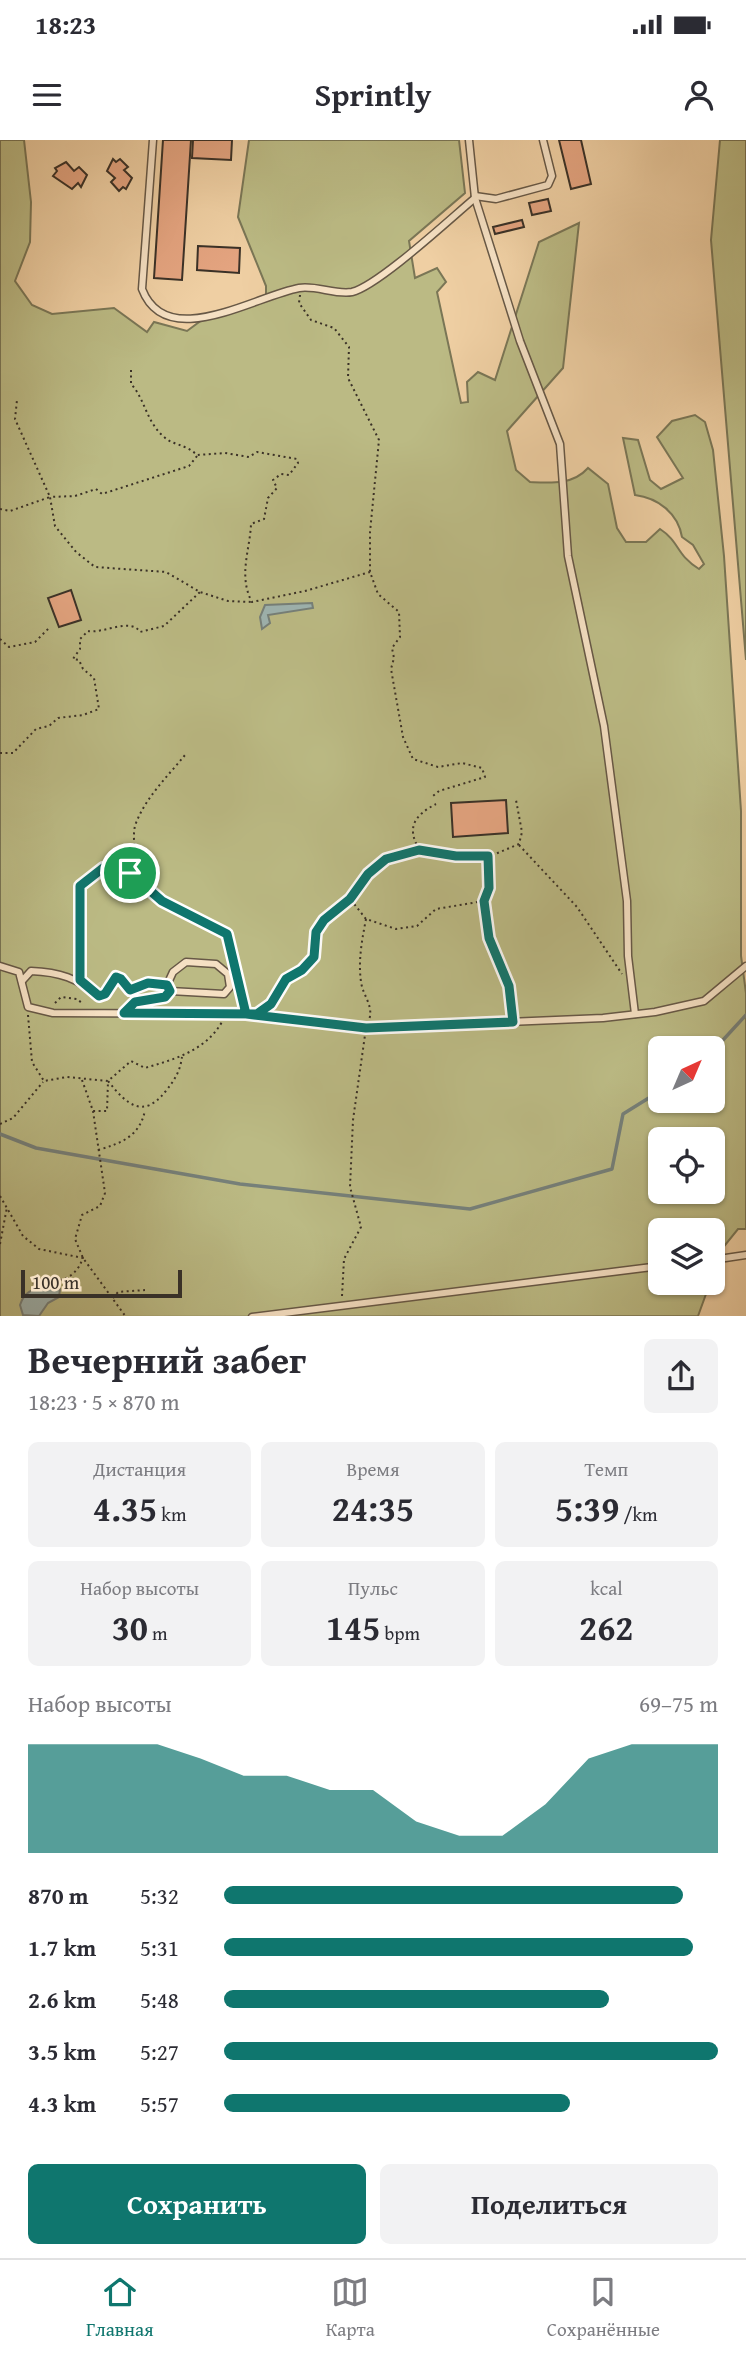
<!DOCTYPE html>
<html lang="ru">
<meta charset="utf-8">
<style>
body{margin:0;font-family:"Gentium Book Plus",serif;background:#f2f2f3;color:#2b2b33;height:100vh;display:flex;flex-direction:column;font-size:26px;white-space:nowrap}
*{box-sizing:border-box;margin:0}
p{font-size:23px;color:#7c7c81}
.icon{flex:none;width:38px;height:38px;fill:none;stroke:currentColor;stroke-width:2;stroke-linecap:round;stroke-linejoin:round}
.map{position:relative;height:1176px;overflow:hidden}
.drawer{display:flex;flex-direction:column;background:#fff;flex:1}
.drawer>*{flex:none}
.needle{width:46px;rotate:44deg}
.buttons{position:absolute;left:648px;top:896px;display:grid;gap:14px}
.buttons a{display:grid;place-items:center;width:77px;height:77px;border-radius:10px;background:#fff;box-shadow:0 2px 5px #0004;font-size:35px}
.scale{position:absolute;left:21px;bottom:18px;width:161px;box-sizing:border-box;padding-left:7px;border:4px solid #3a3127;border-top:0;font-size:19px;line-height:24px;white-space:nowrap;color:#3a3127;-webkit-text-stroke:5px #f5e0c3;paint-order:stroke}
.pin{position:absolute;display:grid;place-items:center;width:60px;height:60px;color:#fff;margin:-30px;border:4px solid #fff;border-radius:50%;box-shadow:0 2px 7px #0007}
.round{display:grid;place-items:center;flex:none;width:74px;height:74px;border-radius:10px;background:#f2f2f3}
.head{display:flex;align-items:center;justify-content:space-between;height:119px;padding:0 28px}
h1{font-size:38px;font-weight:700;line-height:52px}
.metrics{display:grid;grid-template-columns:repeat(3,1fr);gap:10px;height:119px;padding:7px 28px}
.metrics div{display:grid;align-content:center;border-radius:10px;background:#f2f2f3;text-align:center}
.metrics b{font-size:35px;font-weight:700}
.metrics small{font-size:19px;font-weight:400}
.metrics p{font-size:19px}
.chart{height:196px;padding:14px 28px}
.chart p{display:flex;justify-content:space-between}
.chart svg{width:100%;height:126px;margin-top:7px;fill:#0f766e;opacity:.7}
.action{display:flex;gap:14px;margin-top:auto;padding:14px 28px}
.action a{flex:1;height:80px;border-radius:10px;background:#0f766e;color:#fff;font-size:28px;font-weight:700;line-height:80px;text-align:center}
.action a+a{background:#f2f2f3;color:#2b2b33}
ul{padding:0 28px;list-style:none;font-size:23px}
li{display:grid;grid-template-columns:112px 84px 1fr;align-items:center;height:52px}
li i{height:18px;border-radius:9px;background:#0f766e}
.status{display:flex;justify-content:space-between;align-items:center;height:49px;padding:0 35px;background:#fff;direction:ltr}
.status svg{height:19px;fill:currentColor}
header{display:flex;justify-content:space-between;align-items:center;height:91px;padding:0 28px;background:#fff;font-size:32px;font-weight:700}
.menu{display:flex;justify-content:space-around;align-items:center;height:98px;border-top:2px solid #e1e1e2;background:#fff;font-size:19px;color:#7c7c81}
.menu a{display:grid;justify-items:center;gap:4px}
.menu .on{color:#0f766e}
.map>svg:first-child{display:block}
.green{fill:#bbba84;stroke:#7a7656;stroke-width:2;fill-rule:evenodd}
.water{fill:#9eb4b1;stroke:#76807a;stroke-width:2}
.lines{fill:none;stroke-linecap:round;stroke-linejoin:round}
.stream{stroke:#76807a;stroke-width:3.5}
.building{fill:#e4a480;stroke:#3a3127;stroke-width:2}
.lane-casing{stroke:#675846;stroke-width:9}
.path{stroke:#3a3127;stroke-width:2;stroke-dasharray:2 3.5;stroke-linecap:butt}
.lane{stroke:#f5e0c3;stroke-width:6}
.route-casing{stroke:#fff;stroke-width:14}
.route{stroke:#0f766e;stroke-width:9}
</style>
<div class="status"><b>18:23</b><svg viewBox="0 0 49 12"><path d="M0 12V9h3v3zM5 12V6h3v6zM10 12V3h3v9zM15 12V0h3v12zM26 1h20v11H26zM47 4h2v5h-2z"/></svg></div>
<header><svg class="icon" aria-label="menu" viewBox="0 0 24 24"><path d="M4 6h16M4 12h16M4 18h16"/></svg>Sprintly<svg class="icon" aria-label="person" viewBox="0 0 24 24"><circle cx="12" cy="8" r="4"/><path d="M4 21q1-7 8-7t8 7"/></svg></header>
<div class="map">
<svg width="746" height="1177" viewBox="0 0 746 1177">
<rect width="100%" height="100%" fill="#efcfa3"/>
<filter id="stains"><feTurbulence type="fractalNoise" baseFrequency=".00286" numOctaves="4"/><feColorMatrix values="0 0 0 0 .2 0 0 0 0 .09 0 0 0 0 .02 0 0 0 .5 -.17"/></filter>
<radialGradient id="worn" r=".72"><stop offset=".6" stop-color="#630" stop-opacity="0"/><stop offset="1" stop-color="#630" stop-opacity=".3"/></radialGradient>
<g class="green">
<path d="M0 0H24L31 62 30 102 15 141 32 165 52 174 114 168 147 192 154 182 187 191 206 177 266 158V146L238 77 249 0H459L465 53 409 101 415 138 437 128 446 142 437 152 461 263 468 262 467 242 478 232 495 240 539 102 579 83 563 228 507 291 516 330 530 342C551 343 573 345 588 328L608 344 617 388 626 402H646L660 389C680 402 676 415 699 429L704 424 693 405 682 397C678 373 658 358 635 355L623 298 638 300 650 340 661 349 683 338 657 297 672 281 695 275 705 282 713 310 724 416 741 671V816L746 853V1089H738L721 1110 712 1136V1090H660V1143H710L698 1176 0 1177ZM660 908H712V961H660ZM660 999H712V1052H660Z"/>
<polygon points="720,0 746,0 746,520 711,100"/>
</g>
<g class="water">
<polygon points="312,463 313,468 268,475 270,483 262,489 260,477 265,465"/>
<path d="M53 1145 60 1149 59 1157 48 1163 39 1176 23 1175 20 1165C26 1146 38 1151 53 1145Z"/>
</g>
<g class="lines">
<g class="stream">
<polyline points="712,912 746,875"/>
<polyline points="0,994 36,1008 240,1044 470,1069 612,1029 623,974 660,951"/>
</g>
</g>
<g class="building">
<polygon points="163,0 191,0 182,140 154,138"/>
<polygon points="193,0 232,0 231,20 192,18"/>
<polygon points="559,0 581,0 591,44 571,49"/>
<polygon points="113,19 116,22 120,19 128,27 124,30 132,38 126,49 123,47 119,51 111,42 115,38 107,31"/>
<polygon points="66,22 74,31 79,27 87,35 81,47 78,43 72,49 53,36 57,31 55,28"/>
<polygon points="548,59 551,71 532,75 529,63"/>
<polygon points="522,80 524,87 495,94 493,87"/>
<polygon points="198,106 240,108 239,133 197,130"/>
<polygon points="71,450 81,480 59,487 48,458"/>
<polygon points="506,660 508,693 453,697 451,663"/>
</g>
<g class="lines">
<defs>
<g id="lane">
<path d="M153 0 142 149C166 212 253 157 299 148 316 145 335 155 352 152 378 146 451 78 475 58"/>
<polyline points="469,0 475,58 520,201 560,304 568,416 604,586 627,761 628,816 635,874"/>
<polyline points="475,56 496,59 548,45 552,36 543,0"/>
<polyline points="0,826 19,832 28,867 53,873 257,874 366,888 603,878 655,872 704,861 746,826"/>
<path d="M22 841 31 831C59 832 78 838 99 857L105 854 116 837 121 839 130 850 148 843 167 845 170 851 165 857 135 862 124 873"/>
<polyline points="167,845 173,832 186,822 216,824 228,834 230,847 224,854 170,851"/>
<polyline points="712,1120 746,1115"/>
<polyline points="252,1177 660,1126"/>
</g>
</defs>
<use href="#lane" class="lane-casing"/>
<g class="path">
<polyline points="300,155 299,163 311,180 334,188 349,207 348,238 379,300 370,392 370,432 378,454 399,472 400,497 392,508 394,518 391,529 403,597 413,619 438,627 462,623 482,628 485,637 439,651 433,656"/>
<path d="M131 230V244C145 259 146 281 163 296 173 306 184 303 197 315L225 313 249 317 257 312 297 319 298 323 289 335 281 334 273 340 277 348 268 358 264 379 251 384C250 410 238 436 252 462L305 451 370 432"/>
<polyline points="197,316 189,326 102,354 96,349 75,356 50,357 55,386 76,412 95,427 166,432 200,452 228,461 252,462"/>
<polyline points="0,369 10,371 50,357 15,279 17,260"/>
<polyline points="0,499 9,507 35,502 49,488"/>
<path d="M0 613H13L36 589 49 586 58 578 83 575 99 569 94 538 83 529 79 520 73 519 80 509V499L88 491C103 494 131 477 140 492L164 486 200 452"/>
<polyline points="519,705 577,767 622,834"/>
<path d="M419 709C406 687 415 675 436 664"/>
<path d="M130 732C140 718 130 698 136 683 146 657 168 636 185 615"/>
<polyline points="351,760 366,779 396,789 417,786 436,769 484,761 489,748 488,717"/>
<polyline points="484,762 489,798 509,846 512,874"/>
<path d="M366 779C362 800 358 820 361 842 363 856 374 866 369 880"/>
<path d="M81 834 80 746 103 728C140 730 137 743 163 761 182 775 206 784 227 794L235 827"/>
<polyline points="239,846 244,865"/>
<polyline points="55,863 61,857 77,859 83,864"/>
<polyline points="270,866 280,845 302,830 314,817 316,792 324,781 350,759 368,734 386,719 419,710 456,716 488,717 519,704 522,692 516,660"/>
<path d="M28 875 32 922 44 941 67 937 108 941 131 921 145 928C175 919 205 911 222 882"/>
<path d="M82 940 93 971H107L108 941C127 965 143 979 165 952 174 941 180 932 182 917"/>
<polyline points="93,971 105,1053 100,1066 82,1075 75,1099 83,1118 126,1177"/>
<polyline points="0,984 13,978 43,942"/>
<path d="M98 1010C122 1003 140 996 145 970"/>
<path d="M0 1056 23 1096 39 1109 83 1118C73 1144 56 1140 32 1144"/>
<polyline points="0,1104 7,1067"/>
<polyline points="342,1156 344,1119 361,1087 350,1047 353,980 365,895"/>
<polyline points="113,1158 118,1152 145,1150"/>
</g>
<use href="#lane" class="lane"/>
</g>
<g class="lines">
<defs>
<polyline id="route" points="130,733 162,761 227,794 246,874 366,888 513,882 509,846 489,798 484,761 489,748 488,716 456,716 419,710 386,719 368,734 350,759 324,780 316,792 314,817 302,830 286,839 271,864 257,874 124,873 135,862 165,857 170,851 167,845 148,843 130,850 121,839 116,837 105,854 99,856 80,840 80,746 103,728 124,729 130,733"/>
</defs>
<use href="#route" class="route-casing"/>
<use href="#route" class="route"/>
</g>
<rect width="100%" height="100%" filter="url(#stains)"/>
<rect width="100%" height="100%" fill="url(#worn)"/>
</svg>
<div class="buttons">
<a><svg class="needle" viewBox="-14 -14 28 28"><path d="M0-13l5 13h-10z" fill="#e53935"/><path d="M0 13l5-13h-10z" fill="#7c7c81"/></svg></a>
<a><svg class="icon" aria-label="locate" viewBox="0 0 24 24"><circle cx="12" cy="12" r="6"/><path d="M12 2v4M12 18v4M2 12h4M18 12h4"/></svg></a>
<a><svg class="icon" aria-label="layers" viewBox="0 0 24 24"><path d="M12 4l9 5-9 5-9-5zM3 14l9 5 9-5"/></svg></a>
</div>
<div class="scale">100 m</div>
<div class="pin" style="left:130px;top:733px;background:#1e9e55"><svg class="icon" aria-label="arrive" viewBox="0 0 24 24"><path d="M6 21V4h12l-3 4 3 4H6"/></svg></div>
</div>
<section class="drawer">
<div class="head"><div><h1>Вечерний забег</h1><p>18:23 · 5 × 870 m</p></div><a class="round"><svg class="icon" aria-label="share" viewBox="0 0 24 24"><path d="M12 15V3M7 8l5-5 5 5M5 13v7h14v-7"/></svg></a></div>
<div class="metrics">
<div><p>Дистанция</p><b>4.35<small> km</small></b></div>
<div><p>Время</p><b>24:35</b></div>
<div><p>Темп</p><b>5:39<small> /km</small></b></div>
</div>
<div class="metrics">
<div><p>Набор высоты</p><b>30<small> m</small></b></div>
<div><p>Пульс</p><b>145<small> bpm</small></b></div>
<div><p>kcal</p><b>262</b></div>
</div>
<div class="chart"><p><span>Набор высоты</span>69–75 m</p>
<svg viewBox="0 0 160 44" preserveAspectRatio="none"><path d="M0 44V6L10 6L20 6L30 6L40 11L50 17L60 17L70 22L80 22L90 33L100 38L110 38L120 27L130 11L140 6L150 6L160 6V44z"/></svg>
</div>
<ul>
<li><b>870 m</b>5:32<i style="width:93%"></i></li>
<li><b>1.7 km</b>5:31<i style="width:95%"></i></li>
<li><b>2.6 km</b>5:48<i style="width:78%"></i></li>
<li><b>3.5 km</b>5:27<i style="width:100%"></i></li>
<li><b>4.3 km</b>5:57<i style="width:70%"></i></li>
</ul>
<div class="action"><a>Сохранить</a><a>Поделиться</a></div>
</section>
<nav class="menu">
<a class="on"><svg class="icon" aria-label="home" viewBox="0 0 24 24"><path d="M3 11l9-7 9 7M6 9v11h12V9"/></svg>Главная</a>
<a><svg class="icon" aria-label="map" viewBox="0 0 24 24"><path d="M3 6l6-2 6 2 6-2v14l-6 2-6-2-6 2zM9 4v14M15 6v14"/></svg>Карта</a>
<a><svg class="icon" aria-label="saved" viewBox="0 0 24 24"><path d="M7 4h10v16l-5-4-5 4z"/></svg>Сохранённые</a>
</nav>
